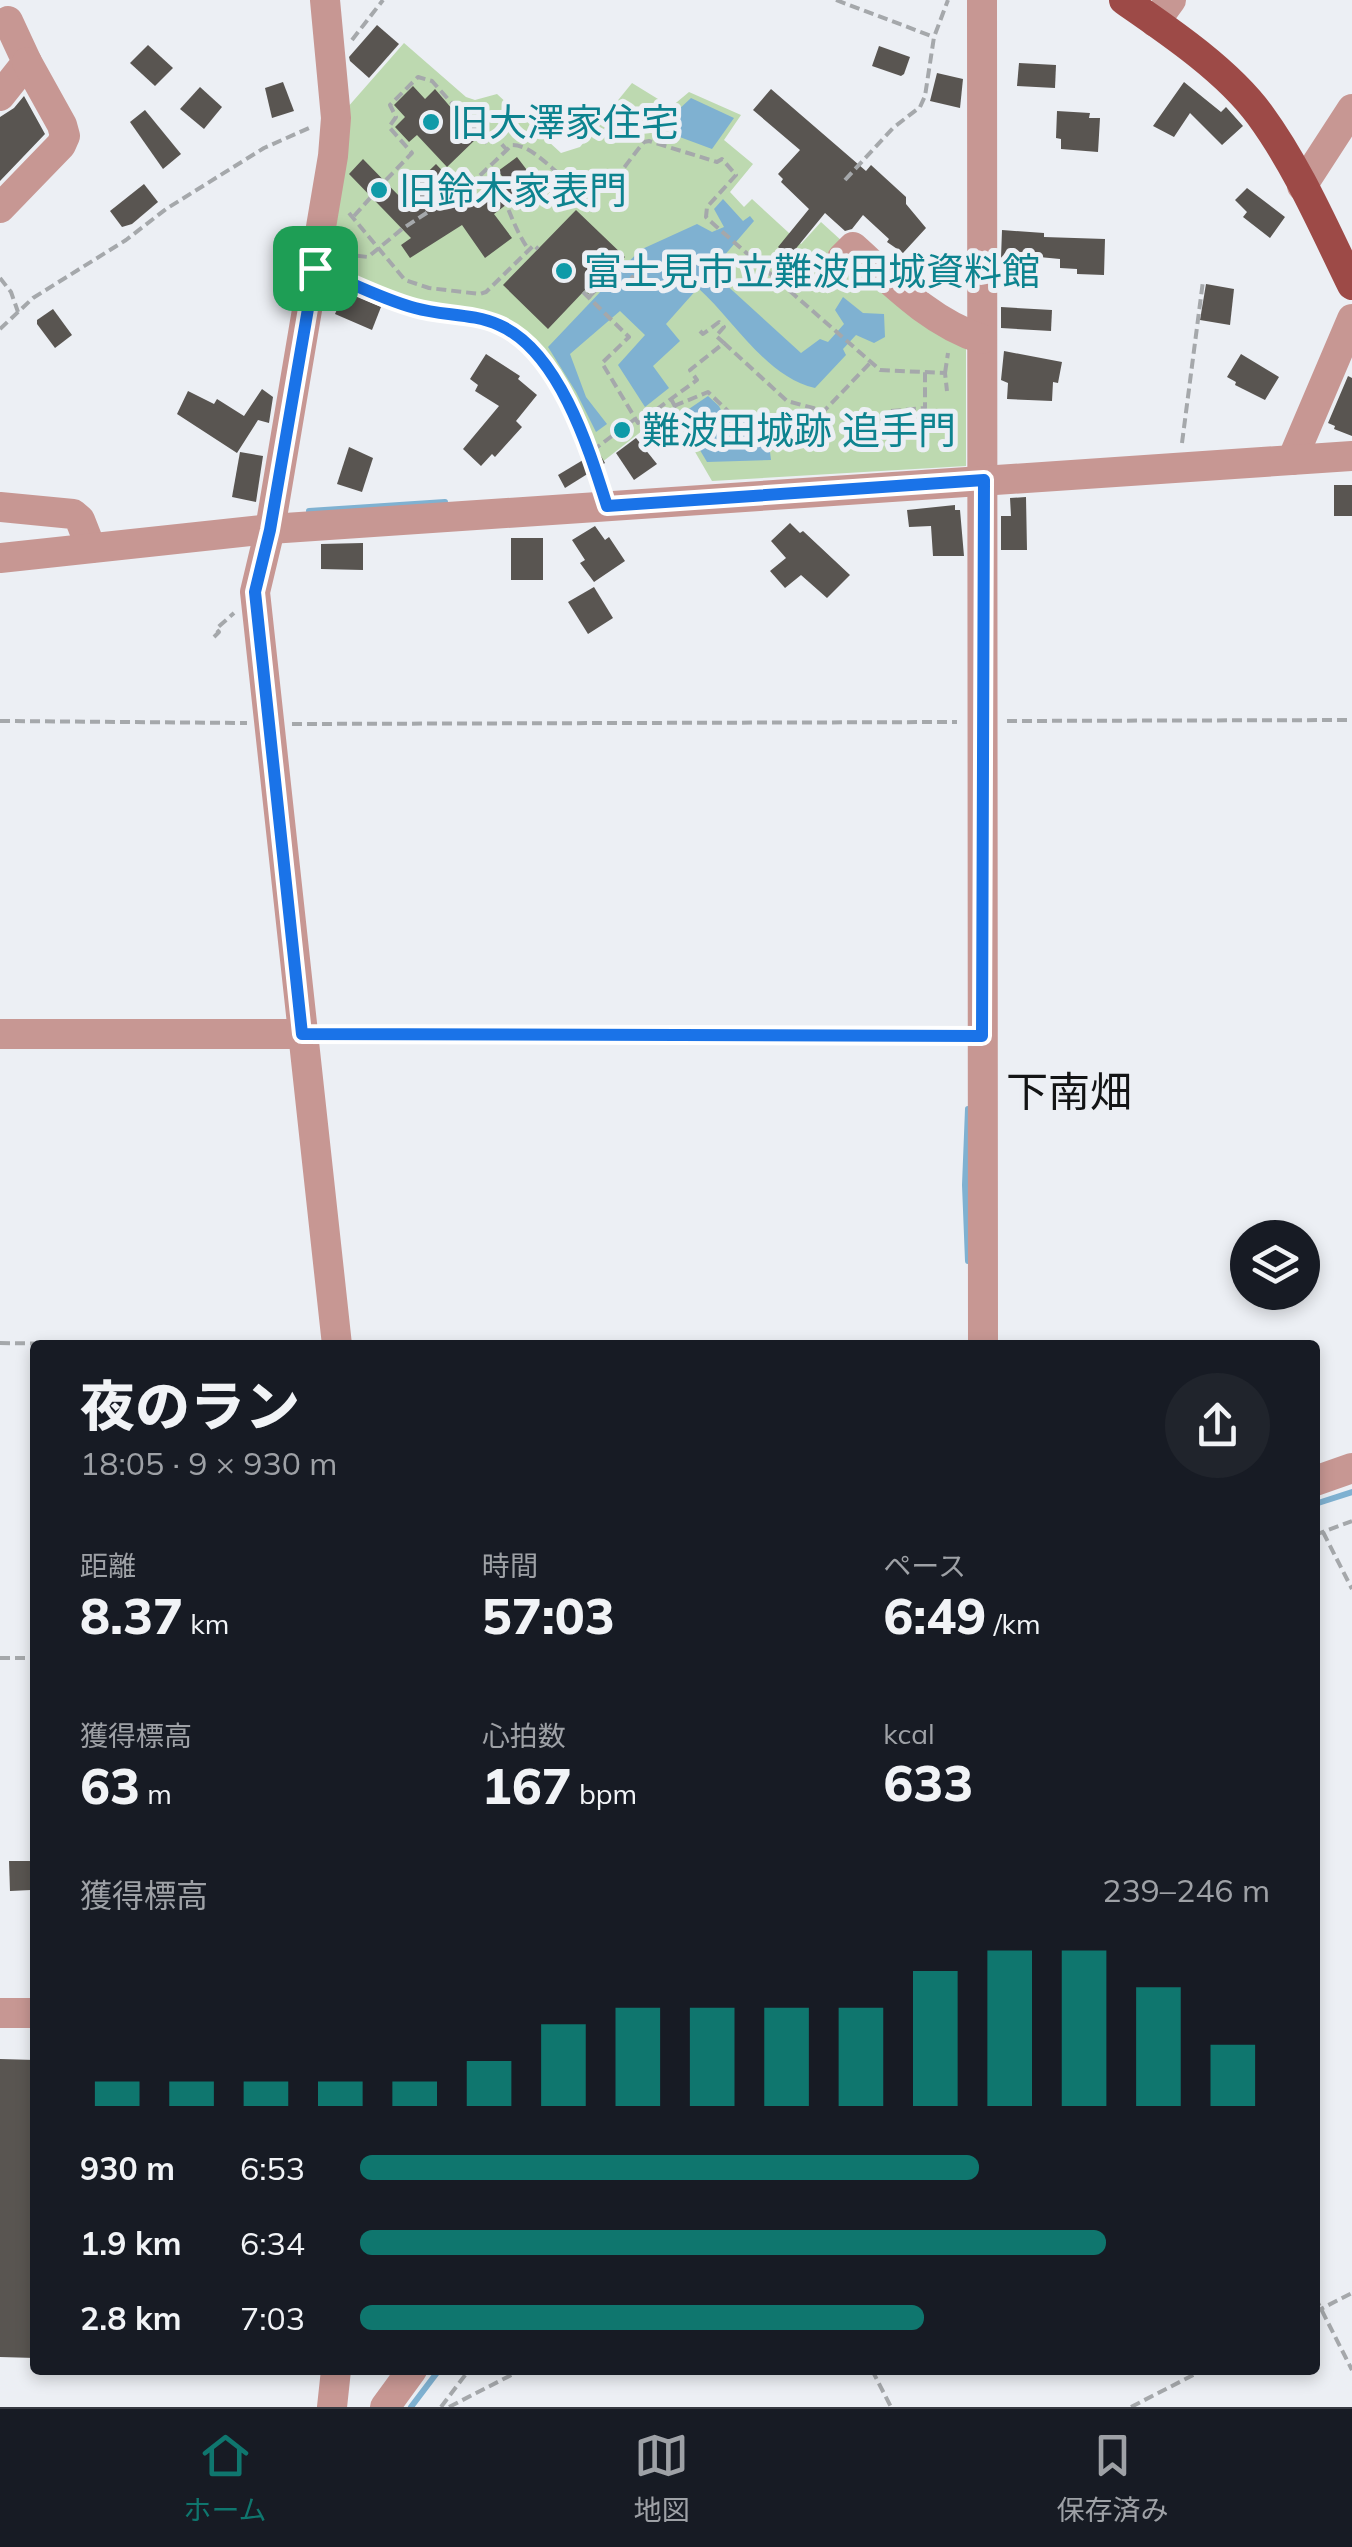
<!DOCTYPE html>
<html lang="ja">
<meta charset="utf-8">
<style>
body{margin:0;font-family:Mulish,"Noto Sans JP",sans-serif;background:#20242c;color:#f1f3f6;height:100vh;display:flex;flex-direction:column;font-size:38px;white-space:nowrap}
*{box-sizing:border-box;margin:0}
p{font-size:32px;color:#9ea1a6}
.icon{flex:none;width:55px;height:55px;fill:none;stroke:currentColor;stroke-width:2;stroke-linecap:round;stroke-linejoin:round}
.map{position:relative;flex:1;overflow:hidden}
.side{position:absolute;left:30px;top:1340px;width:1290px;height:1035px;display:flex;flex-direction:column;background:#171b24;border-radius:10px;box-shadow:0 5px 15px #0003}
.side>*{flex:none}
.buttons{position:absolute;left:1230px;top:1220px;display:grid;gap:20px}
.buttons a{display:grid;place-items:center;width:90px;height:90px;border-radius:50%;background:#171b24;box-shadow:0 5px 15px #0003;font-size:50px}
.pin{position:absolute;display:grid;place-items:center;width:85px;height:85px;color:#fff;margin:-42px;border-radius:20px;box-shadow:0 5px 15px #0006}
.round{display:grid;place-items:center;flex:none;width:105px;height:105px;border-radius:52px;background:#20242c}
.head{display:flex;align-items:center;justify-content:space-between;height:170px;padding:0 50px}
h1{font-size:55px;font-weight:800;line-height:75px}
.stats{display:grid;grid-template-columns:repeat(3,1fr);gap:15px;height:170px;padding:10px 50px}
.stats div{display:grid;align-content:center}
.stats b{font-size:50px;font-weight:800}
.stats small{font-size:28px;font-weight:400}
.stats p{font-size:28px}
.chart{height:280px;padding:20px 50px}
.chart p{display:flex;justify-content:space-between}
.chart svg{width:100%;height:180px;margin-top:10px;stroke:#0f766e;stroke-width:6}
ul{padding:0 50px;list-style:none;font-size:32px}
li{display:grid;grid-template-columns:160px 120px 1fr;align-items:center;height:75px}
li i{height:25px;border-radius:12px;background:#0f766e}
.tab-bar{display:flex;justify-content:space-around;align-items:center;height:140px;border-top:2px solid #363941;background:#171b24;font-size:28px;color:#9ea1a6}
.tab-bar a{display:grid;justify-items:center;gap:5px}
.tab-bar .current{color:#0f766e}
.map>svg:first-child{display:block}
.green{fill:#bdd9b0}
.water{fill:#7fb1d1}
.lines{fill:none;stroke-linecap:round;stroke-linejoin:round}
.stream{stroke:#7fb1d1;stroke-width:6}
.building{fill:#595551}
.path{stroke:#a5a8ab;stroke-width:4;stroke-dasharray:10 5;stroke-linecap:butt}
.minor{stroke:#c79793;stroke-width:30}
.major{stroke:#9d4a47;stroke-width:30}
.route-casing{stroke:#fff;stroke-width:20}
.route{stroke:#1a73e8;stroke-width:12}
.culture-dot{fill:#0f9aa8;stroke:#eceff4;stroke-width:4}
.labels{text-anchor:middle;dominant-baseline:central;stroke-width:10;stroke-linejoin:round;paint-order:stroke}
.culture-label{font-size:38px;fill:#0d838f;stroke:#eceff4;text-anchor:start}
.quarter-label{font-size:42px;fill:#131415;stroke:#eceff4}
</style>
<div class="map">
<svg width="1352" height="2407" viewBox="0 0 1352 2407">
<rect width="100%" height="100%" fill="#eceff4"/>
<path class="green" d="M404 43 466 97 475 100 497 94 561 153 580 147 632 83 671 107 689 92 741 115 724 140 753 164 730 192 744 207 752 199 801 244 821 222 843 242 850 262 966 345V466L712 481 670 409 601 463C584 415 552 339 501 319 474 308 445 310 417 302 388 295 359 280 330 269L325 259 347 108Z"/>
<g class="water">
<polygon points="691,98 734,118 712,149 677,136 676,112"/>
<path d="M723 199 743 221 750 216 754 221 711 271 801 353 820 339 828 342 844 324 835 310 843 297 863 313 884 314 885 337 874 343 856 335 843 349 846 355 815 388C766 377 734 320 698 288L666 324 680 341 653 366 669 388 645 407 618 365 645 335 620 311 570 354 586 397 607 424 596 432 576 392 548 347 640 250 697 224 712 232 724 227 714 209Z"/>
<polygon points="708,396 719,406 725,419 739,413 770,452 771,460 707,462 685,425 683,413"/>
</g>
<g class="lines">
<g class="stream">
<polyline points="309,511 445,502"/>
<polyline points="968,1109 965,1185 968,1261"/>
<polyline points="1315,1504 1352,1492"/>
<polyline points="411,2407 439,2370"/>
</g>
</g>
<g class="building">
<polygon points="377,25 399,44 369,78 350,61 349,57"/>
<polygon points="148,45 173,68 155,86 130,63"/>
<polygon points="879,46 910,57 904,74 901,76 872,66"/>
<polygon points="1019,63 1056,65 1055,88 1017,86"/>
<polygon points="937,73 963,79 960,108 930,101"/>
<polygon points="283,82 294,111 272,118 265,88"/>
<polygon points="1184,82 1221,112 1226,107 1243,126 1222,145 1190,113 1174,137 1153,126"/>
<polygon points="413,86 425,99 435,89 477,138 447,167 417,135 409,142 395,127 405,117 394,105"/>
<polygon points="200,87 222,107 204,129 180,109"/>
<polygon points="771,89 866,171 871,165 906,197 906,204 926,228 903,253 887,242 889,239 863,215 852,229 845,231 825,213 789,257 778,247 809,209 781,182 783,179 778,174 800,150 753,110"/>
<polygon points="24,96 45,134 0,181 0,117 14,108"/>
<polygon points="145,110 181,154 163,169 130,122"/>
<polygon points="1057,111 1090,113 1089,118 1100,118 1098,152 1061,149 1061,139 1056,138"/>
<polygon points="517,157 536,182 494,214 512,238 485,258 462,225 410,258 401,245 411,238 349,174 363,159 401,198 436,164 470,200 505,180 498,171"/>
<polygon points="144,184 158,202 132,224 122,227 110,211"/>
<polygon points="1247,188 1285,217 1270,238 1243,217 1247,212 1235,200"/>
<polygon points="576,210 625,257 588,294 585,290 548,329 503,285"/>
<polygon points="1002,230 1044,233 1044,237 1105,239 1104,275 1077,274 1077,269 1060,268 1060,259 1018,255 1018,260 1001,258"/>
<polygon points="1206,284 1234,289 1230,325 1200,320"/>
<polygon points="345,291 381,307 372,330 335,314"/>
<polygon points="1001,307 1052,310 1051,331 1001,328"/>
<polygon points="53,309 72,335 55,348 37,324 37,320"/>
<polygon points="1004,351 1062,362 1058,383 1053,382 1052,401 1007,399 1008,383 1001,380"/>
<polygon points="486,354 520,376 518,379 537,395 516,421 522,427 495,457 492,454 481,466 463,449 499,406 475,391 478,385 470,379"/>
<polygon points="1241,354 1279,377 1265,400 1235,385 1236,382 1227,377"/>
<polygon points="1348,376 1352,378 1352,436 1334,429 1335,426 1328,423"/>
<polygon points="262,389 273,397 269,423 258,420 237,453 177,414 188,391 214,404 217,399 244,416"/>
<polygon points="636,438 657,464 634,480 616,453"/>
<polygon points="349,447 373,458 362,492 337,484"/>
<polygon points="598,451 605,463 565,488 558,475"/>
<polygon points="240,452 263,456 256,502 232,497"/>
<rect x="1334" y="485" width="18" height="31"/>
<polygon points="1026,497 1027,550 1001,550 1001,516 1011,516 1010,498"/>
<polygon points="955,505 955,510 960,510 964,556 933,556 931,526 909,527 907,510"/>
<polygon points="790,523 800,533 803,531 850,575 827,598 801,575 785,588 770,571 786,558 771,541"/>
<polygon points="595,526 605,540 609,537 625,561 594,582 580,563 585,560 572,540"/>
<rect x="511" y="538" width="32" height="42"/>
<polygon points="363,543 363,570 321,569 321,544"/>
<polygon points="594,587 613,618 588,634 568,602"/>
<polygon points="9,1861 31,1861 31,1890 10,1891"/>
<polygon points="0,2059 35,2060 35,2358 0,2357"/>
</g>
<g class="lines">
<g class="path">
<polyline points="836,0 934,37"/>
<polyline points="352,40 383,0"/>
<path d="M490 169C506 196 511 225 529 250"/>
<polyline points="386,180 412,153 389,127 396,117 390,105 418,77 432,81 488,144 496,138 506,149"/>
<polyline points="845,180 893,128 920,107 925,96 934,37 948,0"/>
<polyline points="349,213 405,280 429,288 480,294 486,292 534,245 538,249"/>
<polyline points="354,216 371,197"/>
<path d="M342 254 368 257 402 229 471 184 512 145C543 144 576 211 608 185 621 174 632 156 644 142L649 141 717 162 722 159 736 175 707 207 706 217 710 221 880 370 945 373 947 391"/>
<path d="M338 277C363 287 389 301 416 308 443 316 472 313 499 325 551 347 584 432 600 482"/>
<polyline points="0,278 11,292 18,312"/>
<polyline points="787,289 818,256"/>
<polyline points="583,292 629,337 602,363 638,423 697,380 690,370 724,343 787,401 824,411 871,362"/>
<polyline points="589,297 620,265 634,279 642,271"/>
<polyline points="0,329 33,298 126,240 166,209 264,148 309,128"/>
<polyline points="700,331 703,334 719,322 724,327 716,336 724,343"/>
<polyline points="945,373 948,353"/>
<polyline points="671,399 683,421 705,418"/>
<polyline points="674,406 708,392 730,413 734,438"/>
<polyline points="891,411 925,408 925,372"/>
<polyline points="627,425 635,419"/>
<polyline points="704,427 733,435"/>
<polyline points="1182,443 1203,281"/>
<polyline points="592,451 616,433"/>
<polyline points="214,637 219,632 216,629 234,613"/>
<polyline points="0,721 247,723"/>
<polyline points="1007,721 1352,720"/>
<polyline points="292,724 957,722"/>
<polyline points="327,1035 958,1035"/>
<polyline points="0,1343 159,1345"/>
<polyline points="1323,1532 1352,1589"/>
<polyline points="1315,1535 1352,1521"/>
<polyline points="0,1658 35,1658"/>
<polyline points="1315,2297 1352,2370"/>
<polyline points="1315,2312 1352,2293"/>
<polyline points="872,2370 891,2407"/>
<polyline points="441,2407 469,2370"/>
<polyline points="449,2407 521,2370"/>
<polyline points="1131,2407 1203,2370"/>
</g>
<g class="minor">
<polyline points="325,0 336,118 333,156 270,529 255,592 337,1345"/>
<polyline points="982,0 983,1345"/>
<polyline points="1155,22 1171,0"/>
<polyline points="0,96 27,62 8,21"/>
<polyline points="1302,186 1352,109"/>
<polyline points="0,208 61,145 65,136 62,125 27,62"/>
<path d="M842 258 853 247C892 282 931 323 982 339"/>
<polyline points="1292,460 1352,319"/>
<polyline points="0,507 73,514 80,520 91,548"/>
<polyline points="0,558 270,529 1352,456"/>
<polyline points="0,1034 302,1034"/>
<polyline points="1315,1481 1352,1468"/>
<polyline points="0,2013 35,2013"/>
<polyline points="332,2407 336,2370"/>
<polyline points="385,2407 412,2370"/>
</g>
<path class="major" d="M1124 0C1169 31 1228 71 1260 115 1298 167 1324 228 1352 285"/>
</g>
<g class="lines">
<defs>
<path id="route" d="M315 268C348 281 381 299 415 308 443 316 472 313 499 325 559 351 589 449 607 506L984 480 982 1036 302 1034 255 592 270 530Z"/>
</defs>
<use href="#route" class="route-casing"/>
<use href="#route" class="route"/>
</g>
<g class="culture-dot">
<circle cx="431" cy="122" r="10"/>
<circle cx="379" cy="190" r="10"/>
<circle cx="564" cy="271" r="10"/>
<circle cx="622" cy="430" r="10"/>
</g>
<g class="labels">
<g class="culture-label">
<text x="451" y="122">旧大澤家住宅</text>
<text x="399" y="190">旧鈴木家表門</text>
<text x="584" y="271">富士見市立難波田城資料館</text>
<text x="642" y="430">難波田城跡 追手門</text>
</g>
<g class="quarter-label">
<text x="1069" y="1091">下南畑</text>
</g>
</g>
</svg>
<div class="buttons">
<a><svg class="icon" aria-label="layers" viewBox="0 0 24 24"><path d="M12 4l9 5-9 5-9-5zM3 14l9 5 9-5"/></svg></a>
</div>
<div class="pin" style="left:315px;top:268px;background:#1e9e55"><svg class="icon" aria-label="arrive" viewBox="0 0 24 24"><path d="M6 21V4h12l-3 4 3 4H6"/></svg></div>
<section class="side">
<div class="head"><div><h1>夜のラン</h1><p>18:05 · 9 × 930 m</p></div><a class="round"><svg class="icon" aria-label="share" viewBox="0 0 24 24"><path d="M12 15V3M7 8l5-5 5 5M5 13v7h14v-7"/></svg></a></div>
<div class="stats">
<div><p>距離</p><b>8.37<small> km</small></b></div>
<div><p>時間</p><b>57:03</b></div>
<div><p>ペース</p><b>6:49<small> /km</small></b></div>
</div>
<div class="stats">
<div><p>獲得標高</p><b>63<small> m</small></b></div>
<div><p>心拍数</p><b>167<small> bpm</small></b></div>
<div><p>kcal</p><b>633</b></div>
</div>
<div class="chart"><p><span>獲得標高</span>239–246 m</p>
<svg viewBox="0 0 160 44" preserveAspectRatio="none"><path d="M5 44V38M15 44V38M25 44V38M35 44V38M45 44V38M55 44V33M65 44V24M75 44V20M85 44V20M95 44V20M105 44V20M115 44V11M125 44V6M135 44V6M145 44V15M155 44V29"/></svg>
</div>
<ul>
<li><b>930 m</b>6:53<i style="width:68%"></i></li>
<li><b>1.9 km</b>6:34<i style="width:82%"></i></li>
<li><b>2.8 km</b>7:03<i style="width:62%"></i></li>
</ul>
</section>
</div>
<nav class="tab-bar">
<a class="current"><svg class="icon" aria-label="home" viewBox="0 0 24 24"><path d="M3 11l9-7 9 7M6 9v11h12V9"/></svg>ホーム</a>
<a><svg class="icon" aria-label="map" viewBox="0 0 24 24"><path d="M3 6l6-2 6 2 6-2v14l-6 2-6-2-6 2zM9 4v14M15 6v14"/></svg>地図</a>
<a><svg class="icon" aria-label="saved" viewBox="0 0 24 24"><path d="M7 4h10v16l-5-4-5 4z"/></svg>保存済み</a>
</nav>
